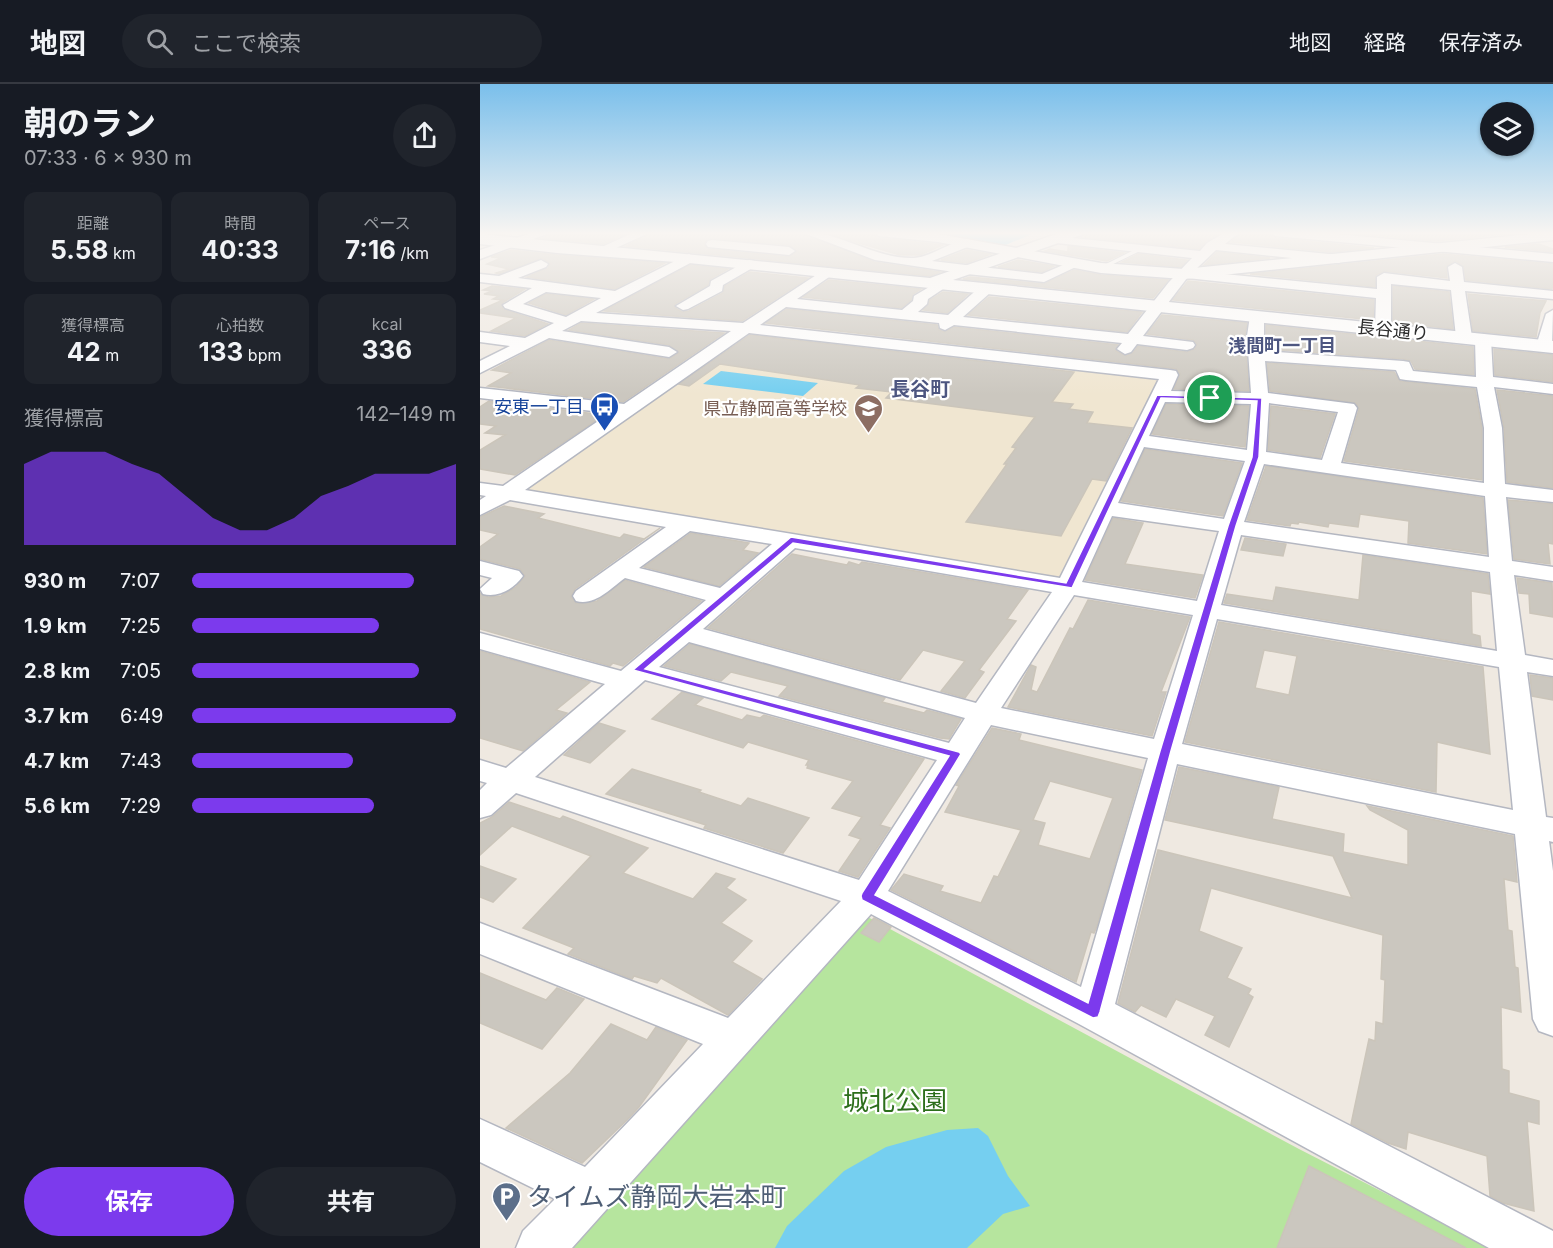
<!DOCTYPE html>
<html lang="ja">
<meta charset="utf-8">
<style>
body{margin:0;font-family:Inter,"Noto Sans JP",sans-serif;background:#20242c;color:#f1f3f6;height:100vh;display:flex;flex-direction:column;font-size:22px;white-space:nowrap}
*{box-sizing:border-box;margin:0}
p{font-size:20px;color:#9ea1a6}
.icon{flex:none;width:33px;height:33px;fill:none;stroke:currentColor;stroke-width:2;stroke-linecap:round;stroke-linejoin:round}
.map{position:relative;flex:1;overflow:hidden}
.side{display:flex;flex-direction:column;background:#171b24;width:480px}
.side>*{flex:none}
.buttons{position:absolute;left:1000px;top:18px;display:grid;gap:12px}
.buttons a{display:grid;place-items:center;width:54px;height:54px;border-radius:50%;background:#171b24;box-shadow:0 2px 4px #0004;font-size:30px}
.pin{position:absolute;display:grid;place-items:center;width:51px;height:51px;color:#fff;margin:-26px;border:3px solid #fff;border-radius:50%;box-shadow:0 2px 6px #0007}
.round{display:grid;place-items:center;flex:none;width:63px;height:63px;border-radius:32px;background:#20242c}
.summary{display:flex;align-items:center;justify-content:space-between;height:102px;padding:0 24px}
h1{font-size:33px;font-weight:700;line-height:45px}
.figures{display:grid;grid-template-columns:repeat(3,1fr);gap:9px;height:102px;padding:6px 24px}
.figures div{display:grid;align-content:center;border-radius:12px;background:#20242c;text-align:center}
.figures b{font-size:26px;font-weight:700}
.figures small{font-size:16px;font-weight:400}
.figures p{font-size:16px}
.chart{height:168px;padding:12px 24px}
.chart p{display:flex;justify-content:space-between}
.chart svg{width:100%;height:108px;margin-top:6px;fill:#7c3aed;opacity:.7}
.action{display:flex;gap:12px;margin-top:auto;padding:12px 24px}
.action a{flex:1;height:69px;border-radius:36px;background:#7c3aed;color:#fff;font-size:24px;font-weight:700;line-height:69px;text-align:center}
.action a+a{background:#20242c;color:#f1f3f6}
ul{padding:0 24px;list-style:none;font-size:20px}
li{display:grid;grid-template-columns:96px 72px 1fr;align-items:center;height:45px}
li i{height:15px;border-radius:8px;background:#7c3aed}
header{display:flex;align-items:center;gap:36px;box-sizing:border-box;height:84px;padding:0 30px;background:#171b24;border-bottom:2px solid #363941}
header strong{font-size:28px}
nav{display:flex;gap:33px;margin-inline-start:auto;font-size:21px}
.search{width:420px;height:54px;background:#20242c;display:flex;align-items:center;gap:15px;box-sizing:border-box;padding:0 21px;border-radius:33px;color:#9ea1a6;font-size:22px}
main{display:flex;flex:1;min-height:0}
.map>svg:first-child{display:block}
.education{fill:#f0e6d1}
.green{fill:#b6e59e}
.water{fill:#75cff0}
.building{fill:#cbc7bf;stroke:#cbc5ba;stroke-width:1.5;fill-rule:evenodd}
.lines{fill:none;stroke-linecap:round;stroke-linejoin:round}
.service-casing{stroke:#b4b7c1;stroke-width:2}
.minor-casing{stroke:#b4b7c1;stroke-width:3}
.tertiary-casing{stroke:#b4b7c1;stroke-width:3}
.secondary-casing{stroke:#b4b7c1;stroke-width:3}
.service{fill:#fff;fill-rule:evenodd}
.minor{fill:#fff;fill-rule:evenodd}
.tertiary{fill:#fff;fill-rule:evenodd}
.secondary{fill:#fff;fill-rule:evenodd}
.route{fill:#7c3aed;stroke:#fff;stroke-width:1.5;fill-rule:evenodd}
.labels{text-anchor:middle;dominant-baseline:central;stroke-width:4.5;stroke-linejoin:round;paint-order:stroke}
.far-street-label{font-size:18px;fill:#2e2e2e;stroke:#fff}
.far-neighbourhood-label{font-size:18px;font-weight:bold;fill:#4d5680;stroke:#fff}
.far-transit-label{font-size:18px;fill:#164399;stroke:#fff;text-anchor:end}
.far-education-label{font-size:18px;fill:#785e54;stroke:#fff;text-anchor:end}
.far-quarter-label{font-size:20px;font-weight:bold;fill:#4d5680;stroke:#fff}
.near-park-label{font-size:26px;fill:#2c6e1b;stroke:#fff}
.near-service-label{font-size:26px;fill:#4e5e75;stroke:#fff;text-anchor:start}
</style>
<header>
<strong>地図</strong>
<div class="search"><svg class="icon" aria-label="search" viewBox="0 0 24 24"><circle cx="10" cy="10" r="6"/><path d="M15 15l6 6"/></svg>ここで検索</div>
<nav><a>地図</a><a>経路</a><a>保存済み</a></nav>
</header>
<main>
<section class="side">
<div class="summary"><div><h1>朝のラン</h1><p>07:33 · 6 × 930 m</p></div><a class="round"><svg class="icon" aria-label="share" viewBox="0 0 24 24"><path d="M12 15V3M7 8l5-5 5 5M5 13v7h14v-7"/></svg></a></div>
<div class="figures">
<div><p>距離</p><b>5.58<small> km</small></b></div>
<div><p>時間</p><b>40:33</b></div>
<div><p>ペース</p><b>7:16<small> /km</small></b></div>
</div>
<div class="figures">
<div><p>獲得標高</p><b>42<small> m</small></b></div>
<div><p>心拍数</p><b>133<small> bpm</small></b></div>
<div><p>kcal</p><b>336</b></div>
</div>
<div class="chart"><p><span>獲得標高</span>142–149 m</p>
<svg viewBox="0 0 160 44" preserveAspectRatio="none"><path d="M0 44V11L10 6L20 6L30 6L40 11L50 15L60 24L70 33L80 38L90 38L100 33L110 24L120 20L130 15L140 15L150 15L160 11V44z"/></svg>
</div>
<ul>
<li><b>930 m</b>7:07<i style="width:84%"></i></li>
<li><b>1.9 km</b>7:25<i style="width:71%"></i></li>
<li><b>2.8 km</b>7:05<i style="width:86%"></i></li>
<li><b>3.7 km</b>6:49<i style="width:100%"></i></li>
<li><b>4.7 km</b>7:43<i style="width:61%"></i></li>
<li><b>5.6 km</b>7:29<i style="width:69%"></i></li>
</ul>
<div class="action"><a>保存</a><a>共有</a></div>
</section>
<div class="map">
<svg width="1073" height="1164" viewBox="0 0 1073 1164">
<rect width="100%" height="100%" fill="#efe9e1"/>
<polygon class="education" points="272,247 679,294 584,497 42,406"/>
<polygon class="green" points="384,831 819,1065 1012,1164 78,1164"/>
<g class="water">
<polygon points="448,148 514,150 520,148 557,148 523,162"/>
<polygon points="241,287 338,299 323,312 223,300"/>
<polygon points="498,1044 508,1052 528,1092 550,1122 523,1130 487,1164 295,1164 307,1142 364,1087 406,1063 467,1046"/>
</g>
<g class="building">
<polygon points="74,148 150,148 123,160 63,154"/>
<path d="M173 148H319L394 178 460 188 450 192 146 162ZM232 154 309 161 317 168 309 173 228 165 224 159Z"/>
<polygon points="341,148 390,148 399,154 463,161 440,171 420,171"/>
<polygon points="605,148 742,148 726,157 719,165 602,153"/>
<polygon points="762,148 788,148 796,154 894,164 851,168 751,158"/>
<polygon points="856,148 1030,148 1034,149 957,157"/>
<polygon points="1059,160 1073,165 1073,168 1025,163"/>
<polygon points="588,162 644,169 627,177 565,167 570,165 588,168"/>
<polygon points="31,166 77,171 185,179 135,205 47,193 68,184 70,179 62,174 19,190 16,189 29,185 7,180 21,174 11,173"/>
<polygon points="487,166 511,170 487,179 461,176"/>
<polygon points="737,168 790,174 724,181"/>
<polygon points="658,170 707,176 701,183 642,178"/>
<polygon points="963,170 1073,180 1073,201 1072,205 986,196 984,183 976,177 966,182 967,194 904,187 896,191 895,203 770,190"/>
<polygon points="538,176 574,182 562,188 518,183"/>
<polygon points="210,181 248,185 230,195 228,201 195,220 195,224 202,228 209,227 243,209 245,202 270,188 328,194 262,237 124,227"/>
<polygon points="594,186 621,191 688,196 673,214 483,195 490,193 564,200"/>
<polygon points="349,196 441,205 433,210 431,216 421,224 323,213"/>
<polygon points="708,197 894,216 893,236 693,216"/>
<polygon points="12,202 45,205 22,219 23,225 68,240 45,252 11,247 36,234 0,229 0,226 23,216 13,215 19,212 4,210 13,207 3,206"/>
<polygon points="913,202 969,208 973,245 913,238"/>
<polygon points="463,208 488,210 467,229 443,226 450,216"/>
<polygon points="66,210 114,215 86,231 49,219"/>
<polygon points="988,210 1066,217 1060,229 1056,253 993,247"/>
<polygon points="509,213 662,228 647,248 488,231"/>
<polygon points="307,225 457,241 459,246 464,248 474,243 638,261 636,267 646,272 653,269 658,262 707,268 715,265 717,260 713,256 667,250 682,231 767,239 765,252 769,307 694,305 700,290 696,285 690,284 286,239"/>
<polygon points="101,239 244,249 143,318 8,302 31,289 12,286 69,256 189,275 199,269 189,261 89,246"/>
<polygon points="786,241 993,263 994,291 935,285 931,277 923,275 786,265"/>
<polygon points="270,251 594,288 572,318 593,320 589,325 613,328 607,339 652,344 626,397 612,395 581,452 486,438 527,380 524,380 536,364 532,363 555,333 406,314 412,308 376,304 380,301 240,280 209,302 199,300"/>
<polygon points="1014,265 1073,271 1073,298 1015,291"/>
<polygon points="787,279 914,288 920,297 995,305 1002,344 1002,396 864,377 879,325 876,319 790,307"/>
<polygon points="1017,306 1073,312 1073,404 1027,398 1024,344"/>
<polygon points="9,317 124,331 35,391 0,385 0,366 25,351 5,349 16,342 0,340 0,323"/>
<polygon points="686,320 769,322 765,363 672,350"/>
<polygon points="791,322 855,330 840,374 788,366"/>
<polygon points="665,365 762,379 743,432 641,417"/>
<polygon points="786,382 1003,414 1007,470 928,459 929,437 880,430 878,443 849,439 848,443 819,438 818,440 811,439 810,442 767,436"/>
<polygon points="1028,416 1073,420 1073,460 1068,459 1070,480 1034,475"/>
<polygon points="24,422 64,430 58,434 140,454 144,450 164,455 180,444 95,505 91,513 96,519 117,517 145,496 221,517 143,582 133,579 130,582 0,545 0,509 8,513 21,512 36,503 45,492 40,485 0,475 0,463 18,450 0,446 0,433"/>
<polygon points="633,434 663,439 645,480 723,491 715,514 605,496"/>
<polygon points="211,449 269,459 263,466 278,469 239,502 164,483"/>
<polygon points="765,454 806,460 803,472 761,466"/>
<polygon points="312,470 367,481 369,478 379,481 382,478 548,506 527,535 536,537 499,586 504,588 485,614 461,607 485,577 443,566 420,596 228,544"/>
<polygon points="883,471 1008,490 1010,510 991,507 992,550 1000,552 1001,562 744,519 747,510 793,517 796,503 879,516"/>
<polygon points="1037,494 1072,499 1073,533 1050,529 1049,510 1039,509"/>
<polygon points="608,516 710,533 681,608 686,608 672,652 528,623 551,581 556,583 551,606 557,608 590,544 593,545"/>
<path d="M739 538 1003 583 1010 670 957 658 956 708 705 658ZM784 566 817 572 809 611 775 604Z"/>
<polygon points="210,560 405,614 402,618 444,629 447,626 481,635 469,655 460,654 299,612 308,602 251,588 241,597 184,582"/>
<polygon points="0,567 110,598 76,626 87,629 43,667 0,654"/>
<polygon points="1050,591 1073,594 1073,616 1052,612"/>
<polygon points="202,608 223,614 215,621 262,636 267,631 280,634 284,631 444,675 400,741 410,744 378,793 359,787 381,755 369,751 382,733 352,724 373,697 327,684 328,681 326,681 329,676 268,658 263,664 172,635"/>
<polygon points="119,639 145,647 110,679 84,671"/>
<path d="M512 644 541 650 539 656 662 686 617 842 614 849 611 848 596 898 411 806 424 790 463 802 460 807 501 819 514 792 518 793 541 746 465 728 479 702 476 701ZM570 697 633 714 610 775 558 761 565 739 553 736Z"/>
<polygon points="699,683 799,703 792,735 864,750 863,768 928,781 928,746 890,726 887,722 1033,752 1037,798 1024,795 1028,846 1032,847 1035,883 1038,884 1041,928 1021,923 1022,985 1029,987 1029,1009 1059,1017 1059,1040 1047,1037 1054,1127 1023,1119 1010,1112 1007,1072 928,1048 926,1065 908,1059 871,1040 889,955 895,957 896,938 903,940 905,896 901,895 903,851 731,804 719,847 762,864 747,894 771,905 768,910 773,913 749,963 725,951 735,932 696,915 686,933 661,921 655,928 638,919 678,766 872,814 853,772 685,736"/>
<polygon points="152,685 221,706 219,708 261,722 268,714 329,734 303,769 224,744 226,741 126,710"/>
<polygon points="29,718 80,735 83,732 168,764 143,789 213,815 236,789 255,795 246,804 266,816 241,839 272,857 252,878 282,895 248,931 181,894 177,899 154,892 152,895 88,870 94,864 43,844 111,772 32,742 0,771 0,739 12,733"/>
<polygon points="0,782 36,795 13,818 0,813"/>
<polygon points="394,834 411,843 399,858 381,849"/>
<polygon points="0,889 66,916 77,904 104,915 62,965 0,939"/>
<polygon points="131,940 167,956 176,943 207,956 159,1023 147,1036 102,1079 26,1044 90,989"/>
<polygon points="829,1082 986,1164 797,1164"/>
</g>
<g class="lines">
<defs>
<polygon id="service" points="662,162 664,165 623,185 618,184"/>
<g id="minor">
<polygon points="0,148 12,148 0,154"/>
<polygon points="55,148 72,148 0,175 0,166"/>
<polygon points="155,148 171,148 125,169 121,170 115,166"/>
<path d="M321 148C360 147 394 175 434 174 450 173 469 159 486 155L490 156 492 159 490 162 452 177 562 190 595 176 602 180 564 198 487 190 395 176Z"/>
<path d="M746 148H760L745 160 859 171 865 175 859 179 736 166 714 187 897 205V193L904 189 970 197 968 183 975 179 982 183 984 198 1073 207V215L985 207 992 253 984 258 976 253 971 206 911 200V245L903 250 895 245 896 214 707 194 663 252 713 258 715 261 713 264 707 266 657 260 651 268 645 270 637 265 642 259 474 241 465 246 460 244 459 239 306 223 280 241 690 286 696 287 698 291 691 307 771 309 767 252 770 232 777 228 784 232V267L923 277 929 278 933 287 996 293 995 255 1003 250 1011 255 1013 293 1073 300V310L1014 303 1022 344 1025 400 1073 406V418L1026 413 1032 477 1073 483V497L1034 491 1045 571 1073 576V592L1047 588 1066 733 1073 734V758L1069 757 1073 787V952L1059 947 1053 935 1035 750 697 680 635 920 1073 1147V1164H1009L599 940 391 830 92 1164H36L43 1147 75 1115 0 1078V1035L105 1083 223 960 0 870V839L248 934 361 817 36 709 11 731 0 734V706L7 699 0 697V676L26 684 125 600 0 565V549L141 587 226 516 145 494C130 505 115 522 96 517L93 512 96 507 186 443 30 416 0 431V416L6 412 0 411V399L23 402 130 329 0 314V304L144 320 251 247 101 237 82 247 189 263 197 268 189 273 69 254 0 289V277L30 262 0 258V248L45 254 74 239 25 224 23 221 52 204 0 198V190L19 192 61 176 68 180 66 183 38 194 135 207 209 170 215 174 214 177 116 229 263 239 347 184 352 185 354 188 352 191 317 215 422 226 433 217 434 212 461 196 466 197 468 200 466 203 448 215 447 220 438 228 468 231 501 202H511L513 205 511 208 483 233 648 250 689 198 712 174 577 159 573 158 571 155 573 152 720 167 727 159ZM66 208 121 214 86 233 43 220ZM269 249 679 295 580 494 45 406ZM785 277 916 286 920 295 926 296 997 303 1004 344V399L861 379 877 324 874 320 788 309ZM685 318 771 320 767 366 669 352ZM789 319 858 328 842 376 786 368ZM664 363 765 377 744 435 638 419ZM784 380 1005 412 1009 473 764 438ZM632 432 739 447 717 517 602 498ZM210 447 292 460 240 504 159 484ZM761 451 1010 488 1017 567 741 521ZM315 464 572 508 496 619 223 545ZM594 511 713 531 674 655 521 624ZM737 535 1019 583 1033 726 702 660ZM209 558 485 634 469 659 179 583ZM165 596 457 676 379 796 55 693ZM511 641 668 674 601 903 408 807Z"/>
<polygon points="790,148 833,148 1073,170 1073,178 796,152"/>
<polygon points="232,156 309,163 315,167 309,171 228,163 226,160 228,157"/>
<polygon points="269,176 274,177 276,180 274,183 243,201 242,207 208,225 203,226 196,222 230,202 231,197"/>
<polygon points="1073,226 1072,262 1070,265 1058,265 1056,262 1066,230"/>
<path d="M0 477 39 487 43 492C34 505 18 514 3 510L0 505 12 494 0 491Z"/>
</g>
<polygon id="tertiary" points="582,148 603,148 601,151 473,196 1073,257 1073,269 209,179 77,169 0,160 0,150 450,194"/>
<polygon id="secondary" points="392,148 458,150 621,179 704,185 1070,148 1073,148 1073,156 704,195 621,189 458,158 399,152"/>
</defs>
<use href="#service" class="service-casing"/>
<use href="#minor" class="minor-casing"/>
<use href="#tertiary" class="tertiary-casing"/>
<use href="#secondary" class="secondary-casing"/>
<use href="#service" class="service"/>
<use href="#minor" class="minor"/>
<use href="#tertiary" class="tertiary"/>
<use href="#secondary" class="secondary"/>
</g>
<linearGradient id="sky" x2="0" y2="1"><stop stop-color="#7abfeb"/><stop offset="0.48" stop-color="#f8f5f2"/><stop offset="1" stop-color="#f8f5f2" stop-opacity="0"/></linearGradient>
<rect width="1073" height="311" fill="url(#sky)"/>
<path class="route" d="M677 311 782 314 779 373 756 442 691 667 620 928 618 933 613 934 382 816 381 812 382 809 469 672 153 586 311 453 586 499ZM681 314 777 317 772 373 748 442 680 667 608 919 395 811 481 670 479 668 165 585 313 459 592 504Z"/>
<defs>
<symbol id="bus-pin" viewBox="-11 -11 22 30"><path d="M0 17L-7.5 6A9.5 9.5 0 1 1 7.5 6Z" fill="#1a4fb4" stroke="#fff"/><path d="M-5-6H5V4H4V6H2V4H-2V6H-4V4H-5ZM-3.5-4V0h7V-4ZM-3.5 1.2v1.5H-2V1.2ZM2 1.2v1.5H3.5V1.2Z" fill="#fff"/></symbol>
<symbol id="school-pin" viewBox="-11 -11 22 30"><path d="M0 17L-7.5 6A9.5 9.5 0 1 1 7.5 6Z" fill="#8d6e63" stroke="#fff"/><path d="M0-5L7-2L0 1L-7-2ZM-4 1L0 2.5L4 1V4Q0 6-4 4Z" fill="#fff"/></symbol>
<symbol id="parking-pin" viewBox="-11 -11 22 30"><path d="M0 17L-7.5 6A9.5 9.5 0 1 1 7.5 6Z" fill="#5c6f8a" stroke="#fff"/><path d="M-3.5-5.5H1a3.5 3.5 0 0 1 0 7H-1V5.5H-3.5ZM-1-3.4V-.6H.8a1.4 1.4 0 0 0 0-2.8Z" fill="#fff"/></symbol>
</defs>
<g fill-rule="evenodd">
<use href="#bus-pin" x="108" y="306" width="33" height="45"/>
<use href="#school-pin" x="372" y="308" width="33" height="45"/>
<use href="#parking-pin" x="10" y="1096" width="33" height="45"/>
</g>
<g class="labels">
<g class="far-street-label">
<text transform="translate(913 246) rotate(6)">長谷通り</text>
</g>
<g class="far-neighbourhood-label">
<text x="802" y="261">浅間町一丁目</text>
</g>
<g class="far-transit-label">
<text x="104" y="322">安東一丁目</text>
</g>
<g class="far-education-label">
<text x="367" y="324">県立静岡高等学校</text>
</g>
<g class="far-quarter-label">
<text x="440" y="305">長谷町</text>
</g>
<g class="near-park-label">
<text x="415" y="1016">城北公園</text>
</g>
<g class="near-service-label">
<text x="47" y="1112">タイムズ静岡大岩本町</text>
</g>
</g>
</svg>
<div class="buttons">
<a><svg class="icon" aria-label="layers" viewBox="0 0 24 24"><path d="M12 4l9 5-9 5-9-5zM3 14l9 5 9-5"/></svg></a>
</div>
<div class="pin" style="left:730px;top:314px;background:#1e9e55"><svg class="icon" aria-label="arrive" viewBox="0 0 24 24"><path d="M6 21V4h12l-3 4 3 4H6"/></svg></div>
</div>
</main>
